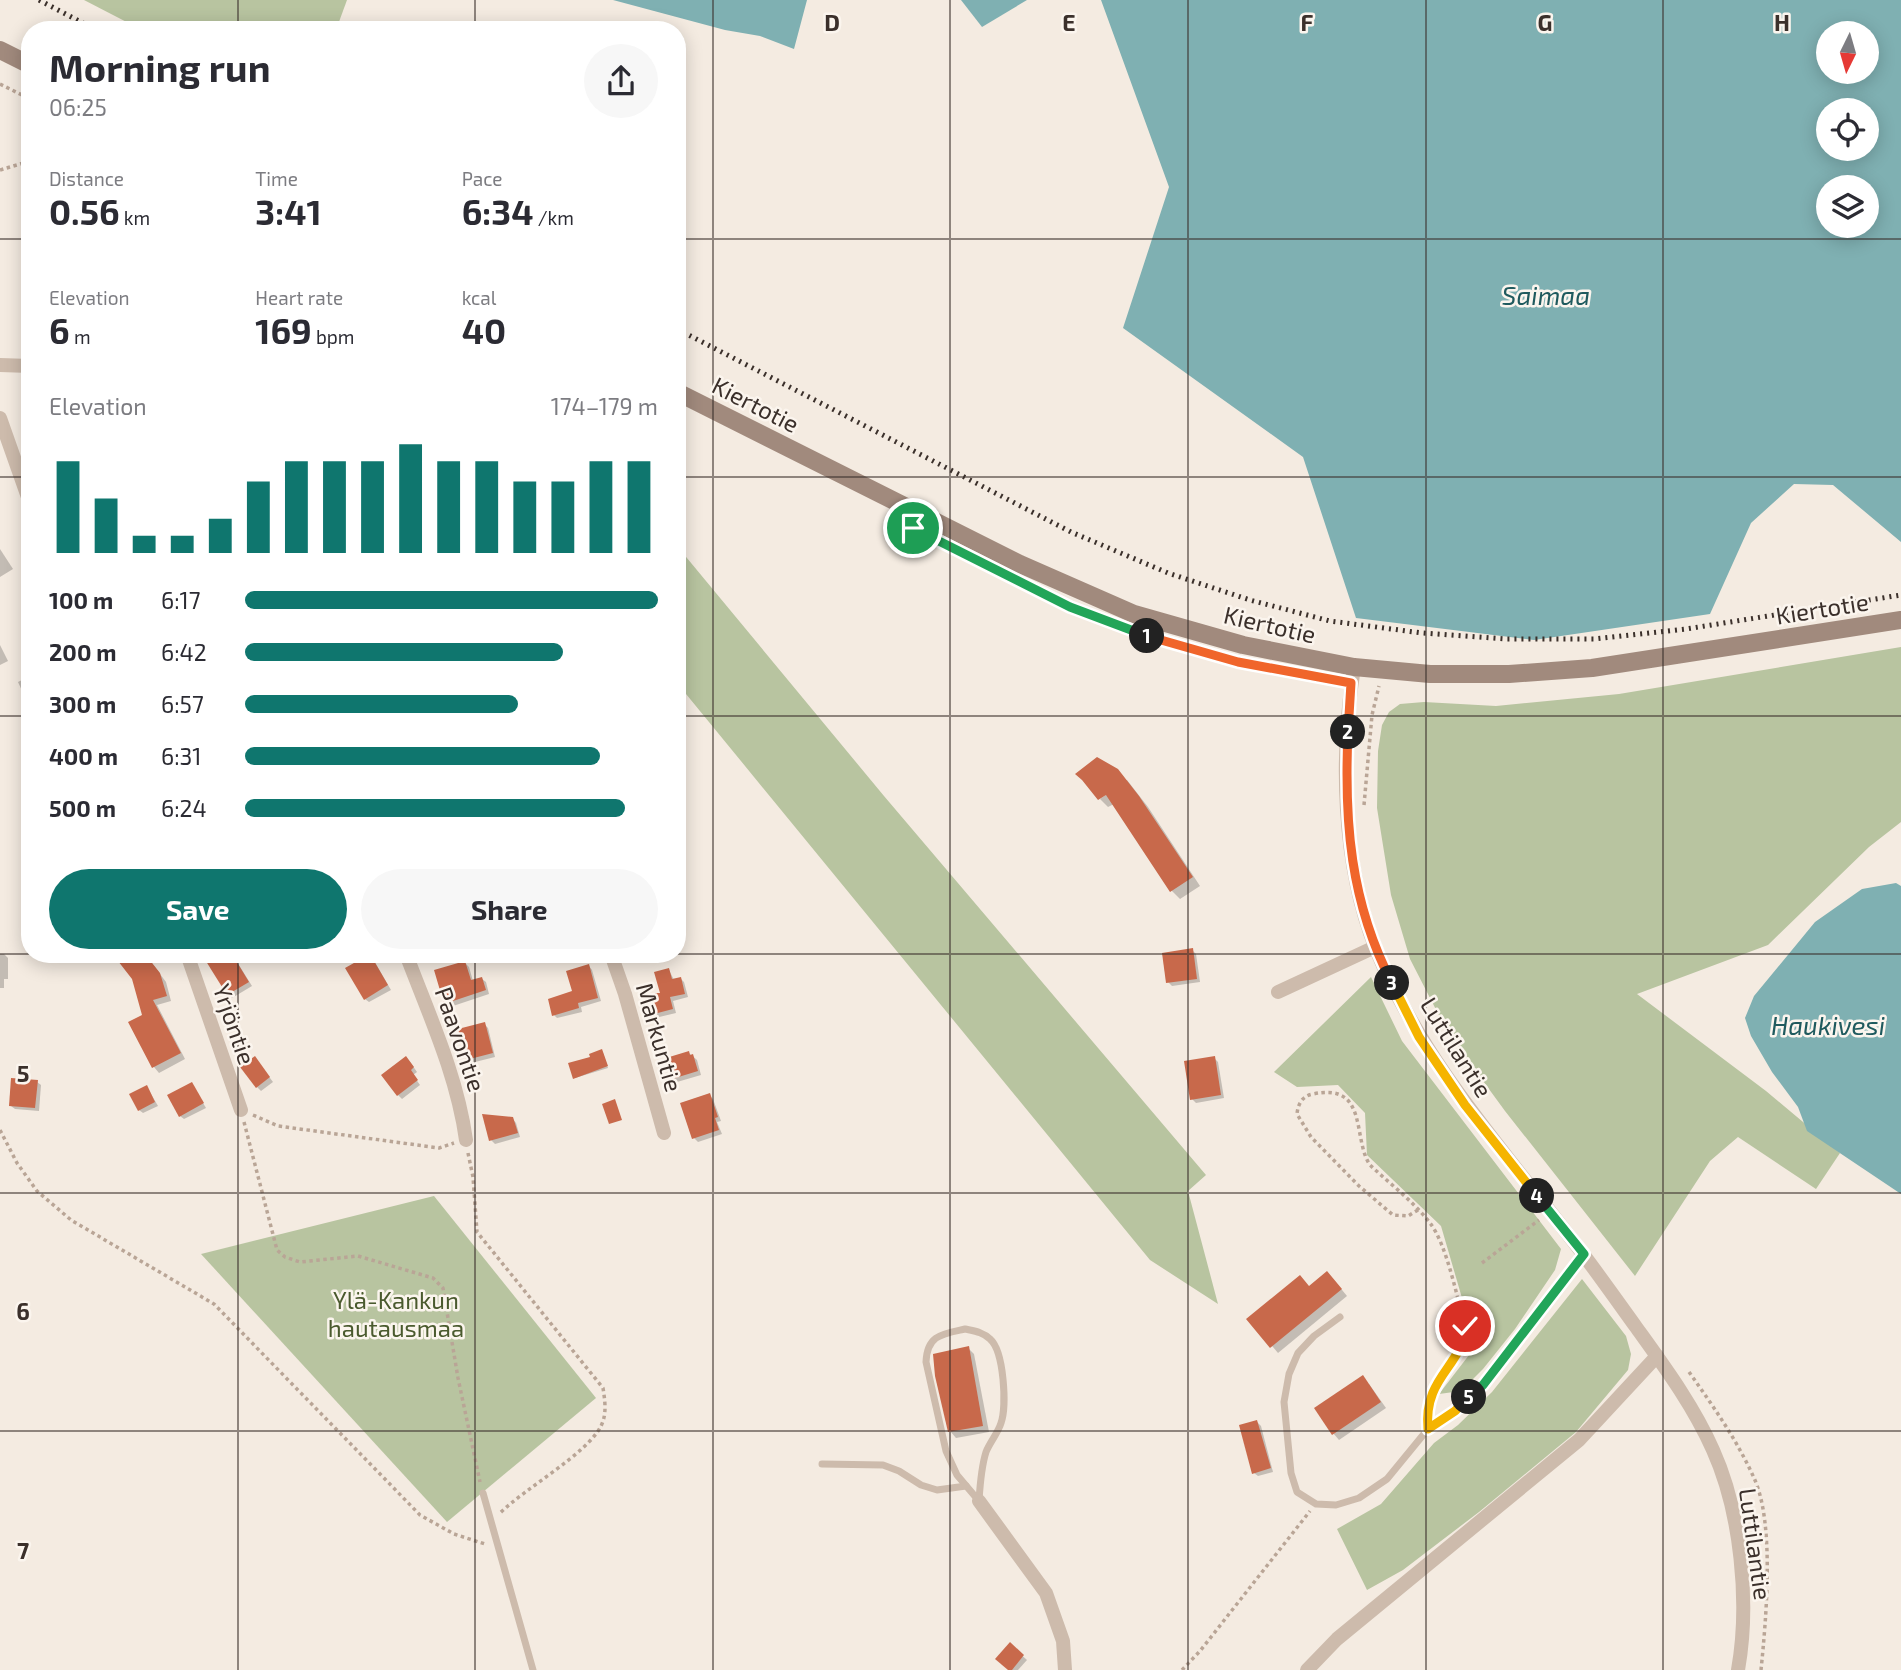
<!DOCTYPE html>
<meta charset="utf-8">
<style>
body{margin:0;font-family:"Exo 2",sans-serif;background:#f7f7f7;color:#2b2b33;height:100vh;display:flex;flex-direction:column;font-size:26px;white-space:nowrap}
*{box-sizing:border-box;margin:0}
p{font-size:23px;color:#7c7c81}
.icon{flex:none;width:38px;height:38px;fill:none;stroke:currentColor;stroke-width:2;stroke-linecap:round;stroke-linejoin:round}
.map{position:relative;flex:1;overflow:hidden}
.details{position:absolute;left:21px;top:21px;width:665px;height:942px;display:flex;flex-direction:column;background:#fff;border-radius:28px;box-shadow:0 4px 18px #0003}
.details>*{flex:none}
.needle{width:46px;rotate:185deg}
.tools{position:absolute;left:1816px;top:21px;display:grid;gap:14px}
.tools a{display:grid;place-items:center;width:63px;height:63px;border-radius:50%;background:#fff;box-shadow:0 4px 18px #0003;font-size:35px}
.pin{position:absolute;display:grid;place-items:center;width:60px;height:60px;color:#fff;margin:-30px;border:4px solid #fff;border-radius:50%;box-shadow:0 2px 7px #0007}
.km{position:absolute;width:35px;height:35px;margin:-18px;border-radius:50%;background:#222;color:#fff;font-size:19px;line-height:35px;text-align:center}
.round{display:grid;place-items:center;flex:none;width:74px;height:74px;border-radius:37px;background:#f7f7f7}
.headline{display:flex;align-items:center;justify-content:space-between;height:119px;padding:0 28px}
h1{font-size:38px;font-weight:700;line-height:52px}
.stats{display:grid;grid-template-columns:repeat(3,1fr);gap:10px;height:119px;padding:7px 28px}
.stats div{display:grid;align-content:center}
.stats b{font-size:35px;font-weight:700}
.stats small{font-size:19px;font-weight:400}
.stats p{font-size:19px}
.chart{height:196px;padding:14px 28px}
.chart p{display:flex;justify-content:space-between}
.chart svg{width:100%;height:126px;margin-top:7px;stroke:#0f766e;stroke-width:6}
.primary-button{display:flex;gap:14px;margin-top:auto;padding:14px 28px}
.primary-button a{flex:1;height:80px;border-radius:42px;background:#0f766e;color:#fff;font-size:28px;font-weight:700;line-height:80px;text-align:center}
.primary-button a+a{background:#f7f7f7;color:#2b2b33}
ul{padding:0 28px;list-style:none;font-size:23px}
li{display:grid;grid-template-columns:112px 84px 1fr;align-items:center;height:52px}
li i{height:18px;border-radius:9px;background:#0f766e}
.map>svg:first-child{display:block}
.green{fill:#b8c4a0}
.water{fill:#7fb0b2;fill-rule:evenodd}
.shadow{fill:#0003}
.building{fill:#c8694b}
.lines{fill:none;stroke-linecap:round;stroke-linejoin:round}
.path{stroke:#b9a596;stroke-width:3.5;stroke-dasharray:3.5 3.5;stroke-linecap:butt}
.lane{stroke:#cdbbac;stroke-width:7}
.street{stroke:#cdbbac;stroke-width:14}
.secondary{stroke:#a18a7d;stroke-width:18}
.rail{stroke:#3b302b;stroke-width:5;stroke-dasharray:2 5;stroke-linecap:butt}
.split-1-casing{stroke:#fff;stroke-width:14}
.split-2-casing{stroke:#fff;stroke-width:14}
.split-3-casing{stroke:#fff;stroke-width:14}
.split-4-casing{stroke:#fff;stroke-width:14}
.split-5-casing{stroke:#fff;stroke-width:14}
.split-6-casing{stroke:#fff;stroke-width:14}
.split-1{stroke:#22a559;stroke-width:9}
.split-2{stroke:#f0652b;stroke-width:9}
.split-3{stroke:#f0652b;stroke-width:9}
.split-4{stroke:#f5b400;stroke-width:9}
.split-5{stroke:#22a559;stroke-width:9}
.split-6{stroke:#f5b400;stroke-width:9}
.grid{fill:none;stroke:#3b302b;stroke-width:2;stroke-opacity:0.55}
.labels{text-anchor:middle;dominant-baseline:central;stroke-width:5;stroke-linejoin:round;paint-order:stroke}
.street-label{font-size:24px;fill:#3b302b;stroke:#fbf5ee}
.park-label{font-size:24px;fill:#4a5a2e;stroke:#fbf5ee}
.water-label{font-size:26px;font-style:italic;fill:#1f5a5e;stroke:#fbf5ee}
.grid-label{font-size:23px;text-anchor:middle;font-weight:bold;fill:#3b302b;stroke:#fbf5ee;stroke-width:5;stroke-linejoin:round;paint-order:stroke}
</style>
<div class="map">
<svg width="1901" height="1670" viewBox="0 0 1901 1670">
<rect width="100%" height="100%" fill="#f4ebe1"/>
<g class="green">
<polygon points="84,0 347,0 336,30 142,30"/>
<polygon points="677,546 884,796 1206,1175 1188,1191 1218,1304 1150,1260 677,683"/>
<polygon points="1901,647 1901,822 1869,847 1768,945 1637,994 1766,1091 1840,1153 1816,1189 1738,1137 1710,1161 1635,1276 1505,1111 1448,1033 1410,959 1391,895 1377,808 1378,751 1382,725 1389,712 1400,704 1424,702 1496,706 1619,694"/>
<polygon points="1371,977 1402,1041 1561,1249 1555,1270 1515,1329 1483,1369 1461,1391 1439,1394 1476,1346 1441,1226 1367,1155 1365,1113 1338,1085 1297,1087 1274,1072"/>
<polygon points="434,1196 596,1398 447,1522 201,1254"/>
<polygon points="1582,1279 1626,1336 1631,1354 1628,1370 1576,1432 1479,1512 1403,1570 1367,1590 1337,1529 1381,1504 1434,1443 1458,1425 1492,1392"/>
</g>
<g class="water">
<polygon points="613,0 807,0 794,49 760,36 725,30"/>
<polygon points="961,0 1027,0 982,27"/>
<path d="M1101 0H1901V542L1833 485 1794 484 1751 523 1710 614 1534 640 1356 618 1303 457 1123 328 1169 187ZM1829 33H1867V72H1829ZM1829 110H1867V149H1829ZM1867 187V226H1829V187Z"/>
<polygon points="1896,883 1901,886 1901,1194 1807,1131 1798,1107 1772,1072 1751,1036 1745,1018 1754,996 1815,922 1862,889"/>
</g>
<g class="shadow">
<polygon points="26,434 30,434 30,468 24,453"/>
<polygon points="0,549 13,569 0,577"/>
<polygon points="0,645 8,661 0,665"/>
<polygon points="30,676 30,708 18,682"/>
<polygon points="1127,780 1148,807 1200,886 1180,899 1172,891 1114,804 1108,807 1100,799"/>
<polygon points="1192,950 1196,954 1200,982 1172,986 1168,982"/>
<polygon points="0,954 4,954 8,958 8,979 4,979 4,988 0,988"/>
<polygon points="130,954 145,954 166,982 171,1001 157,1005 185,1059 159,1073 154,1067 131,1023 144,1015 134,979 120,961"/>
<polygon points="203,954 232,954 252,986 232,998"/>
<polygon points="373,959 391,990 369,1002 365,999"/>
<polygon points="465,963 469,967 473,981 482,979 486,982 489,994 450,1007 446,1003"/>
<polygon points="589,966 592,970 601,1001 581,1007 582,1012 557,1018 554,1015 574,992"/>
<polygon points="669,970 674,980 681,979 684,982 688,997 673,1001 676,1013 655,1018 651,1014 662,995"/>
<polygon points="484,1024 488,1028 495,1057 471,1063 467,1059"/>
<polygon points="603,1053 608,1068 575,1078 570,1064"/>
<polygon points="689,1053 697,1060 701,1075 677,1082 673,1078"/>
<polygon points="1214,1058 1218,1062 1224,1098 1196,1103 1192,1099"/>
<polygon points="258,1062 273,1082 261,1091 257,1087"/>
<polygon points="410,1062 417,1072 413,1075 420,1085 402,1099 398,1095"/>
<polygon points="37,1082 41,1085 39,1111 15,1109 11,1106"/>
<polygon points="192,1084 206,1108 184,1119 180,1116"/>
<polygon points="147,1087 158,1106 143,1113 139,1110"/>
<polygon points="709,1095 713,1099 721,1121 717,1122 722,1134 698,1142 694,1138 682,1104"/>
<polygon points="512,1118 516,1123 520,1137 495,1144 491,1140"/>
<polygon points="1333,1279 1347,1296 1278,1353 1249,1319 1310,1288"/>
<polygon points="968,1348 974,1354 989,1432 956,1438 950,1431"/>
<polygon points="1369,1384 1386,1408 1339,1440 1333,1433"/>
<polygon points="1257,1422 1261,1426 1273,1472 1258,1476 1254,1473"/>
<polygon points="1010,1645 1027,1660 1018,1670 1010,1670"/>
</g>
<g class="building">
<polygon points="1097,757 1118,769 1139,796 1193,877 1170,892 1106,795 1098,800 1082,780 1075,774"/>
<polygon points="1193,948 1197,979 1166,983 1162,953"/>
<polygon points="127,954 145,954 160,973 167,996 153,1000 181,1053 152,1068 128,1022 142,1015 132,979 118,961"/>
<polygon points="211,954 232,954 249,982 227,995 204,958"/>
<polygon points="370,954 388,985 364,1000 345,968"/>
<polygon points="465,961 471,980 482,977 486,990 444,1004 434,970"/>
<polygon points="589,964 598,998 578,1003 579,1008 552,1016 548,999 572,991 566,971"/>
<polygon points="669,968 672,979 681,977 685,994 670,997 673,1009 650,1015 648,993 660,993 654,972"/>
<polygon points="485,1022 493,1053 466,1060 458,1029"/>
<polygon points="602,1049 608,1066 573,1079 568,1063 590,1057 589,1054"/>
<polygon points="689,1051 690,1055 693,1054 698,1071 672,1079 666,1058"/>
<polygon points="255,1056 270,1077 256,1088 240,1067"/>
<polygon points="406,1056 414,1067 411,1070 418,1080 397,1096 381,1075"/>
<polygon points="1215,1056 1221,1095 1190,1100 1184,1061"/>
<polygon points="11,1078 38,1080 35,1108 9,1106"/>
<polygon points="192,1082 204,1103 179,1117 167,1095"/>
<polygon points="147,1085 155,1102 138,1111 129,1094"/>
<polygon points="710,1093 718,1117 715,1118 719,1130 692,1139 680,1103"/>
<polygon points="615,1099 622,1120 609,1124 602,1104"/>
<polygon points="482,1114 513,1117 518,1133 489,1141"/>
<polygon points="1327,1271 1342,1289 1270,1348 1246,1319 1300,1275 1309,1286"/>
<polygon points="969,1346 983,1426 948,1432 935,1376 933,1354"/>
<polygon points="1363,1375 1381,1402 1332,1435 1314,1408"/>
<polygon points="1257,1420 1271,1468 1252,1474 1239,1425"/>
<polygon points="1010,1642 1024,1655 1012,1670 1008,1670 995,1659"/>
</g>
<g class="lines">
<g class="path">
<polyline points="0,84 30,99"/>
<polyline points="0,170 30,161"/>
<polyline points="1364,805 1372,715 1379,686"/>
<polyline points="253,1115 278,1126 439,1148 454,1143"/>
<polyline points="244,1122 277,1250 285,1257 300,1262 358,1256 433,1278 443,1288 458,1378 480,1482"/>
<polyline points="0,1130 17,1163 37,1191 71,1220 214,1304 420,1515 454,1534 485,1544"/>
<path d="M468 1153 473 1177 477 1232 603 1388C605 1401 607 1414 601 1426 587 1454 525 1488 499 1514"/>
<path d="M1418 1210 1408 1216 1393 1215 1359 1186 1311 1137 1297 1114C1298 1104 1302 1096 1313 1094 1369 1082 1352 1139 1370 1165 1390 1184 1413 1201 1430 1223 1447 1245 1457 1298 1465 1326 1464 1360 1426 1380 1427 1416"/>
<polyline points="1482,1263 1539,1220"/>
<path d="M1689 1372C1713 1406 1737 1440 1754 1478 1775 1523 1766 1620 1761 1670"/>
<polyline points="1182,1670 1200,1651 1310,1511"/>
</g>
<g class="lane">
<polyline points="1340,1317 1314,1336 1298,1353 1289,1374 1284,1402 1291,1473 1297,1492 1316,1504 1336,1505 1359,1498 1387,1479 1428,1429 1455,1411 1483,1385 1583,1255"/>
<path d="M965 1329C974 1331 983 1332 990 1339 1004 1351 1007 1406 1001 1423 998 1433 990 1442 986 1452 981 1468 980 1485 979 1501L957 1475 946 1451 926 1362C927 1335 942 1334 965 1329Z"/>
<polyline points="822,1464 883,1465 899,1471 921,1485 937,1490 966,1486"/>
<polyline points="483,1493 533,1670"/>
</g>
<g class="street">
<polyline points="0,365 30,366"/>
<polyline points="0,418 30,503"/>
<path d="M1354 667C1340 757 1342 864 1376 949 1423 1065 1509 1156 1583 1254 1601 1278 1618 1302 1636 1327 1664 1366 1693 1405 1713 1450 1741 1512 1750 1603 1738 1670"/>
<polyline points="187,954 241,1110"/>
<path d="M406 954C429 1015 457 1075 466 1140"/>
<polyline points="611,954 625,994 664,1133"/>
<polyline points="1278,992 1375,947"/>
<polyline points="979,1501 1046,1593 1063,1641 1065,1670"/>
<polyline points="1307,1670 1337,1639 1579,1440 1657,1356"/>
</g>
<g class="secondary">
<polyline points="0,50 30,65"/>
<polyline points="677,392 1020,564 1134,614 1243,645 1354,667 1430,674 1509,674 1592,668 1901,620"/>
</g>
<g class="rail">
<polyline points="39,0 96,30"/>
<polyline points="677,329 1071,532 1168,573 1250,600 1330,621 1422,633 1507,639 1594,639 1686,629 1901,595"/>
</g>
</g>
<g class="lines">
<defs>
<polyline id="split-1" points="913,528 1070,607 1147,636"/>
<polyline id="split-2" points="1147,636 1238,662 1351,683 1348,732"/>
<path id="split-3" d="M1348 732C1344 821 1350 902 1392 983"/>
<polyline id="split-4" points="1392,983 1419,1037 1465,1105 1537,1196"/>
<polyline id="split-5" points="1469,1397 1483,1385 1584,1254 1537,1196"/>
<path id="split-6" d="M1465 1326C1464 1366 1423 1376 1428 1429L1455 1411 1469 1397"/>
</defs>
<use href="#split-1" class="split-1-casing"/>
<use href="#split-2" class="split-2-casing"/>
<use href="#split-3" class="split-3-casing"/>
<use href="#split-4" class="split-4-casing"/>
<use href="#split-5" class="split-5-casing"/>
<use href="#split-6" class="split-6-casing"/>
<use href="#split-1" class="split-1"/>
<use href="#split-2" class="split-2"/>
<use href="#split-3" class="split-3"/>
<use href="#split-4" class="split-4"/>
<use href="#split-5" class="split-5"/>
<use href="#split-6" class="split-6"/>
</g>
<path class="grid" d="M238 0V30M475 0V30M713 0V1670M950 0V1670M1188 0V1670M1426 0V1670M1663 0V1670M0 239H30M677 239H1901M0 477H30M677 477H1901M0 716H30M677 716H1901M0 954H1901M238 954V1670M475 954V1670M0 1193H1901M0 1431H1901"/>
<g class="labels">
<g class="street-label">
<text transform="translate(756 404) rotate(27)">Kiertotie</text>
<text transform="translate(1822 608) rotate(-9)">Kiertotie</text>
<text transform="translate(1270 624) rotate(13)">Kiertotie</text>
<text transform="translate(235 1024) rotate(71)">Yrjöntie</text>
<text transform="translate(660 1037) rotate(74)">Markuntie</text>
<text transform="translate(461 1039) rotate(71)">Paavontie</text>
<text transform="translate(1457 1047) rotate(58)">Luttilantie</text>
<text transform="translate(1756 1544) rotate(82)">Luttilantie</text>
</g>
<g class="park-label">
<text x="396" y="1299">Ylä-Kankun<tspan x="396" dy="28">hautausmaa</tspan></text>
</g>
<g class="water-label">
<text x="1546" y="294">Saimaa</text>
<text x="1828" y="1024">Haukivesi</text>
</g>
</g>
<g class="grid-label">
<text x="832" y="31">D</text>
<text x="1069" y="31">E</text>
<text x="1307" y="31">F</text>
<text x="1545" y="31">G</text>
<text x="1782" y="31">H</text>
<text x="23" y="1082">5</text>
<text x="23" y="1320">6</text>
<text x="23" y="1559">7</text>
</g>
</svg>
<div class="tools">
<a><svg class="needle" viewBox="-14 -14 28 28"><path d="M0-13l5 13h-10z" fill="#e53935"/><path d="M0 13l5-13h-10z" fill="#7c7c81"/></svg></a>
<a><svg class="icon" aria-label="locate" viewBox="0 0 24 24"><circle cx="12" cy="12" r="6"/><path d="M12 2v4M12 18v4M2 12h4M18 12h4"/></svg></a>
<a><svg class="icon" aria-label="layers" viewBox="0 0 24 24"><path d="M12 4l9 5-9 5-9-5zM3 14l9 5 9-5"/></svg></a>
</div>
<div class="pin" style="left:913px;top:528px;background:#1e9e55"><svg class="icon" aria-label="arrive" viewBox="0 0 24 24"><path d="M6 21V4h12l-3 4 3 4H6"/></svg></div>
<div class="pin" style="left:1465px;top:1326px;background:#d93025"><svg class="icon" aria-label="check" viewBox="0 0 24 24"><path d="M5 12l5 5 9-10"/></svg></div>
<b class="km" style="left:1147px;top:636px">1</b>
<b class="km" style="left:1348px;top:732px">2</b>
<b class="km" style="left:1392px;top:983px">3</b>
<b class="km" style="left:1537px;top:1196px">4</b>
<b class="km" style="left:1469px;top:1397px">5</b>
<section class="details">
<div class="headline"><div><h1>Morning run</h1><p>06:25</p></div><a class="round"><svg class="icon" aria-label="share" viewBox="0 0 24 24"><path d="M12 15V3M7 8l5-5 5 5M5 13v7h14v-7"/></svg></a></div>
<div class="stats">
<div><p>Distance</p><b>0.56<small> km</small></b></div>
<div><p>Time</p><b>3:41</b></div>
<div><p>Pace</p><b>6:34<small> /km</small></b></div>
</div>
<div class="stats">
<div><p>Elevation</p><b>6<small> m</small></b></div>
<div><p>Heart rate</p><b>169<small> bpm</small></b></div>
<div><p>kcal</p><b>40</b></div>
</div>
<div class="chart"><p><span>Elevation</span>174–179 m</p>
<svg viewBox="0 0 160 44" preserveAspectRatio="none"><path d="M5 44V12M15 44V25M25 44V38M35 44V38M45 44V32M55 44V19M65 44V12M75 44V12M85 44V12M95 44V6M105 44V12M115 44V12M125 44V19M135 44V19M145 44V12M155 44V12"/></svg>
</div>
<ul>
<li><b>100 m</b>6:17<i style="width:100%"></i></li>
<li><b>200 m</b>6:42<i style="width:77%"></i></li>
<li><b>300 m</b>6:57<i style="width:66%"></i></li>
<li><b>400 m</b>6:31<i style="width:86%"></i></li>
<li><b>500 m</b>6:24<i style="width:92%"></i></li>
</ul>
<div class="primary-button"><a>Save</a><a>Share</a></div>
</section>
</div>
